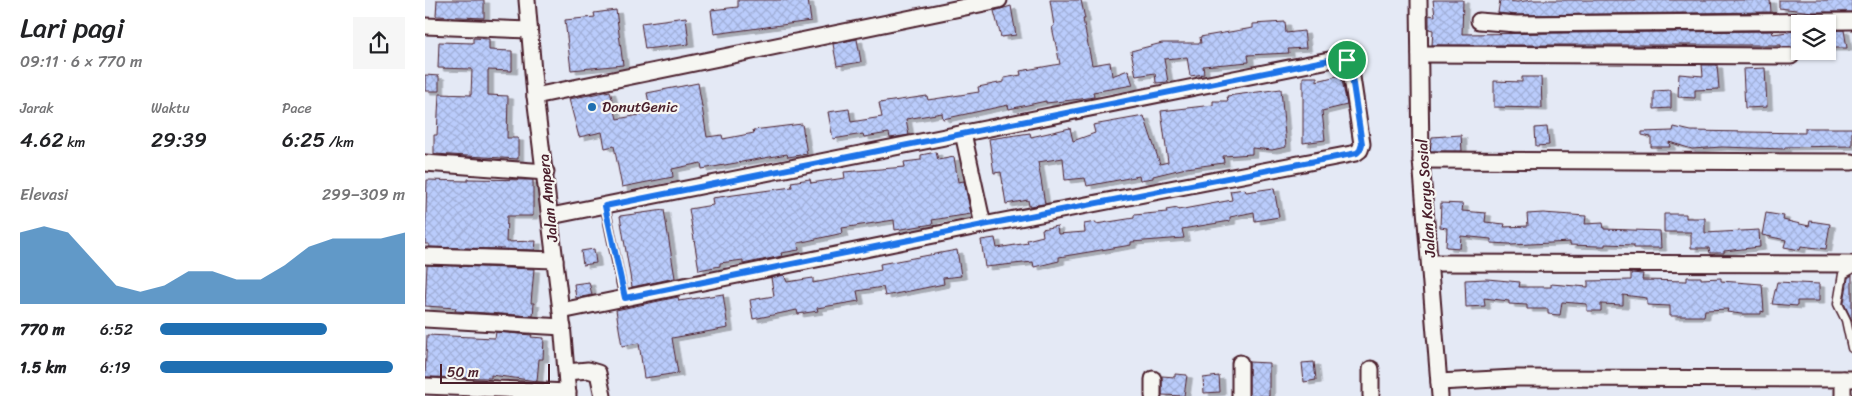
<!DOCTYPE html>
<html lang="id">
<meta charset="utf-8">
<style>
body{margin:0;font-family:Sriracha,sans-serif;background:#f6f6f6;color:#202124;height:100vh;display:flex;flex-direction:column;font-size:19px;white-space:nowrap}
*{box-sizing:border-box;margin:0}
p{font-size:16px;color:#757577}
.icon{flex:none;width:28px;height:28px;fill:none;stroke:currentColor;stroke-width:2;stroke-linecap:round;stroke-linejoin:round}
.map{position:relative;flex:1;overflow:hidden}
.sheet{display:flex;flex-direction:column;background:#fff;width:425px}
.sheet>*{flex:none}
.fabs{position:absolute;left:1366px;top:15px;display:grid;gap:10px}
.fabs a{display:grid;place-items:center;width:45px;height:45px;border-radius:0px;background:#fff;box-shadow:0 1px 4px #0004;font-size:25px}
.scale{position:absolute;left:15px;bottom:12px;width:110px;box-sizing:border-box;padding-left:5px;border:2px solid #4a1f2b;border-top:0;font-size:14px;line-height:18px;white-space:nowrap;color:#4a1f2b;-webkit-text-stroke:4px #f6f6f2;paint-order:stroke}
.pin{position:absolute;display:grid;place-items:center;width:42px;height:42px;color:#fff;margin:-21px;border:2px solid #fff;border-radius:50%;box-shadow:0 1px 5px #0007}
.round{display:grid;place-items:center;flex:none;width:52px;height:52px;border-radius:0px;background:#f6f6f6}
.headline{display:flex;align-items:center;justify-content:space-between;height:85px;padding:0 20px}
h1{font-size:28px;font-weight:600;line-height:38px}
.stats{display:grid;grid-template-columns:repeat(3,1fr);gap:8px;height:85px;padding:5px 20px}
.stats div{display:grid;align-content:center}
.stats b{font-size:21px;font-weight:600}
.stats small{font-size:14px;font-weight:400}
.stats p{font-size:14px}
.chart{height:140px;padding:10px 20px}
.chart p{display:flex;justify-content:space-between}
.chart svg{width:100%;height:90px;margin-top:5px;fill:#1f6fb2;opacity:.7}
ul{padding:0 20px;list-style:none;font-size:16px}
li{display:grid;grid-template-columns:80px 60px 1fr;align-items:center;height:38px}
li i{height:12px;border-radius:6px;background:#1f6fb2}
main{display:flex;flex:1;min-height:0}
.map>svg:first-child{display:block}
.building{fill:url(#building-cross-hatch);stroke:#4a1f2b;filter:url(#shadow)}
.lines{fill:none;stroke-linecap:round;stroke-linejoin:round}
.lane-casing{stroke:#4a1f2b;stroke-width:11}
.street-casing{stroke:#4a1f2b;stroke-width:19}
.lane{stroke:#f6f6f2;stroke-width:8}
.street{stroke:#f6f6f2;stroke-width:15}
.route-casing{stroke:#fff;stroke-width:10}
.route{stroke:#1a73e8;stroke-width:6}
.poi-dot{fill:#1f6fb2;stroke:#f6f6f2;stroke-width:2}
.labels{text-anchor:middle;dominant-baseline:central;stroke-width:4.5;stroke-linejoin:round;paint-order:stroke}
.poi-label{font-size:15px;fill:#4a1f2b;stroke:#f6f6f2;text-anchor:start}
.street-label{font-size:15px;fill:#4a1f2b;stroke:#f6f6f2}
</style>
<main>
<section class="sheet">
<div class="headline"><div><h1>Lari pagi</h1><p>09:11 · 6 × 770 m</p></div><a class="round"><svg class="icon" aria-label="share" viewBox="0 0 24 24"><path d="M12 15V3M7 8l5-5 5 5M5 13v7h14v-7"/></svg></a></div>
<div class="stats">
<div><p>Jarak</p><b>4.62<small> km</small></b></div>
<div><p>Waktu</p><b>29:39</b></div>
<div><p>Pace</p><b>6:25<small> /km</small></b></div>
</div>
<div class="chart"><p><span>Elevasi</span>299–309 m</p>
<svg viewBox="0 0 160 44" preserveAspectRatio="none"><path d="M0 44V9L10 6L20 9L30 22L40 35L50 38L60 35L70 28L80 28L90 32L100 32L110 25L120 16L130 12L140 12L150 12L160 9V44z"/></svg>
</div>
<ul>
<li><b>770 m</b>6:52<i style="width:68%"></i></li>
<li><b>1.5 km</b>6:19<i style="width:95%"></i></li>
</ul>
</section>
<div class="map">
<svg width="1427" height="396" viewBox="0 0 1427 396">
<defs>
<pattern id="building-cross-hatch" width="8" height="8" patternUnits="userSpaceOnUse" patternTransform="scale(1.25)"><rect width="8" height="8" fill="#baccfc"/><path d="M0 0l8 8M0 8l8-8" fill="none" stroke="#a1afd8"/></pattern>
<filter id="shadow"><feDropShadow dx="5.5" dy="3" stdDeviation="0" flood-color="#0004"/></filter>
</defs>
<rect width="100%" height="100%" fill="#e4e9f5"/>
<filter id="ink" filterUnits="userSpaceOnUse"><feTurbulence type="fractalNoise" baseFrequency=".02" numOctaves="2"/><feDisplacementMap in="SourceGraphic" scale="10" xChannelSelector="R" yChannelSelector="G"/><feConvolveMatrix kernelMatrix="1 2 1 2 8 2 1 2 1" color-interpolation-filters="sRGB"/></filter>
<g filter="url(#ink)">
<g class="building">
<polygon points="12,0 59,0 59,18 11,16"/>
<polygon points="313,0 383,0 386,21 289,34 286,10 313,7"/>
<polygon points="625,0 656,0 660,19 658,19 667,65 685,62 687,76 703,70 708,85 668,92 669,97 656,99 621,103 621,101 584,109 583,105 518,119 517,113 481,119 484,135 465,138 464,133 439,137 438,134 408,139 403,112 424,109 426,122 457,117 454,103 502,96 503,100 554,92 553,87 579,82 579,78 596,75 595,71 635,64 627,27 629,26"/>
<polygon points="1008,0 1038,0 1037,34 1347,31 1348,34 1370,31 1372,48 1356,47 1356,45 1007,45 1008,30 1004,29 1004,15 1010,16"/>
<polygon points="1075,0 1092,2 1107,0 1345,0 1346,12 1091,15 1073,13"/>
<polygon points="1354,0 1427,0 1427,12 1388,12 1354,8"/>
<polygon points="586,6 591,35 576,37 569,11"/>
<polygon points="191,10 198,65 146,70 140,20 170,17 169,13"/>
<polygon points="261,17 264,44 220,49 216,23"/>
<polygon points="860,22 861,33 879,31 881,48 863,49 864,53 823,55 824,62 778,66 779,74 765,76 762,57 739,59 743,82 731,83 730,73 711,76 706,51 737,43 776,43 775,37 828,28 828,24"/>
<polygon points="1419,30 1422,48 1402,48 1402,31"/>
<polygon points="48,38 64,39 64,50 87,51 87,71 63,70 63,95 83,96 82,138 93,138 93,159 9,154 9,135 12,135 14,94 46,95 47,69 13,68 14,42 48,43"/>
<polygon points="432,39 436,62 412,66 408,44"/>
<polygon points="1277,65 1292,65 1294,89 1270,90 1270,98 1253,97 1254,74 1278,76"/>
<polygon points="1340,68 1342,107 1320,108 1318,69"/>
<polygon points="0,75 14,76 14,91 0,91"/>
<polygon points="916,75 922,105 897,111 900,140 878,143 878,77 892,77 892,81"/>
<polygon points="1097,77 1116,77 1117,108 1069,107 1069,81 1097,82"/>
<polygon points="273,83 282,137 297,135 298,139 329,133 328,130 377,124 382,154 363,157 362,154 277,169 276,163 247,169 248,177 197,187 189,146 180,148 177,132 154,137 144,99 185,91 192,119 226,113 222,93"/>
<polygon points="856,89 861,147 847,150 827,148 827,154 798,156 799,163 761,168 728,176 728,178 715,180 714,176 662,186 660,178 640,180 638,158 613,162 620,204 604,206 603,200 581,204 576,172 569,173 564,139 605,133 606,137 645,128 648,141 670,133 668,125 719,116 735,164 743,162 736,111 788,105 788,101 803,101 802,96"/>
<polygon points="1246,90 1246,108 1229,109 1229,91"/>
<polygon points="1122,127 1124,145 1111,146 1110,128"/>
<polygon points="1249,127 1266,131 1380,133 1380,128 1427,128 1427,146 1360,147 1360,149 1297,147 1267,149 1244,142 1245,147 1226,147 1226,137 1217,135 1217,132 1248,131"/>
<polygon points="1036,135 1037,151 1005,151 1007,137"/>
<polygon points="511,152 513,160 529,157 533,182 539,181 546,214 507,220 508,224 470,230 469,220 417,228 418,233 373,243 374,250 356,253 357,256 318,264 318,260 295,263 295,266 274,270 264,209 288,205 287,198 367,187 366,182 385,179 386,183 420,178 419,172 480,167 479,162 496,160 496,155"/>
<polygon points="43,179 108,180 108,216 82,216 81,242 111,241 110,250 4,247 4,244 0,244 2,180 43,181"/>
<polygon points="849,188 854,217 830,221 829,212 805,217 805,221 757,229 759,238 706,242 706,245 634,257 634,261 609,267 608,262 560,267 556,240 570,238 572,248 603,243 602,240 618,236 617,229 632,226 633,234 660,232 659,224 671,222 671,224 709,218 709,215 742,212 741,210 753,208 753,210 807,200 805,191 820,189 821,192"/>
<polygon points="1016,203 1038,204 1037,211 1061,213 1060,222 1080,224 1079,227 1103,226 1102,214 1118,213 1161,216 1160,224 1178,223 1179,229 1235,231 1236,248 1209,248 1209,245 1180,244 1180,246 1173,246 1145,245 1145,242 1086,245 1085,244 1066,243 1066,239 1036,236 1035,248 1021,247 1022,228 1015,227"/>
<polygon points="239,210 250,278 207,287 195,216"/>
<polygon points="1341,213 1359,216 1358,220 1384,226 1385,221 1405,224 1401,249 1376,246 1375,250 1359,247 1361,240 1337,235"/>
<polygon points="1239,214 1261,214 1261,218 1280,218 1280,233 1334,230 1335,247 1299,251 1299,253 1285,253 1284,248 1266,248 1266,232 1239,232"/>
<polygon points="169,249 171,263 158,265 156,251"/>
<polygon points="532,250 536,276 518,278 519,284 460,296 458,287 432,291 434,301 392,308 393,311 373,314 372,310 328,319 325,300 349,296 346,278 359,275 362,282 388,278 388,283 456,270 455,264"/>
<polygon points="2,265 109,269 106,303 109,303 108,316 30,311 31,308 0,306"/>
<polygon points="1206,273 1218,274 1217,280 1262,281 1262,277 1276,277 1276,279 1296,278 1296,281 1337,284 1339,312 1336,311 1336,314 1316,314 1302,312 1303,309 1280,310 1279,316 1245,316 1245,306 1222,305 1222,298 1198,295 1198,305 1176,304 1176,311 1162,311 1162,304 1137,302 1135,315 1123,314 1123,309 1102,309 1102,305 1084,304 1084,301 1059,298 1060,306 1041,307 1040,280 1062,279 1095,282 1094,287 1126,287 1126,284 1163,287 1163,281 1206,280"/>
<polygon points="1427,275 1427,321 1419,303 1423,278"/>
<polygon points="164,282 167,295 151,298 149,284"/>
<polygon points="1352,282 1394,284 1394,301 1372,301 1372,306 1347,304"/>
<polygon points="298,294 303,328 247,338 253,373 219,378 214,343 197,346 191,310 253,297 254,301"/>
<polygon points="71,332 107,335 106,337 119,338 118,359 114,359 112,381 66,375 66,378 0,377 2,335 70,338"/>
<polygon points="824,362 844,363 844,396 824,396"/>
<polygon points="889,362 891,380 879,382 877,363"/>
<polygon points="750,374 762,375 759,396 737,395 737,376 750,377"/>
<polygon points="794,376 795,392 779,393 778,378"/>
</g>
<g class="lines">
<defs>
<g id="lane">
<polyline points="180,206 199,298"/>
<polyline points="1427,269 1418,274 1413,304 1421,320 1427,348"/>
</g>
<g id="street">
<polyline points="102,0 110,96 136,311 143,396"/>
<polyline points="994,0 996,160 1015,396"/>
<polyline points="1054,21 1091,24 1427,21"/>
<polyline points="0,26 104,30"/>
<polyline points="995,54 1366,56"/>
<polyline points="110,96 574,0"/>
<polyline points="538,133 558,225"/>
<polyline points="996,160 1427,162"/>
<polyline points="0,163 121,172"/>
<polyline points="126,216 914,58 922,60 925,64 937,144 935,150 931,153 558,225 136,311"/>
<polyline points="0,256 130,260"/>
<polyline points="1006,263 1427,264"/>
<polyline points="0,319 138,327"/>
<polyline points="815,363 815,396"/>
<polyline points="946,369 946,396"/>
<polyline points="142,372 163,370 173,373 178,396"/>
<polyline points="728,379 728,396"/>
<polyline points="1418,379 1418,396"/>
<polyline points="1014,382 1090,378 1427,379"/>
<polyline points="0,386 143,392"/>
</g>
</defs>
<use href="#lane" class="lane-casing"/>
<use href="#street" class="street-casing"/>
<use href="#lane" class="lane"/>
<use href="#street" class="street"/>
</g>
</g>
<g class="lines" filter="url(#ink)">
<defs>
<polygon id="route" points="914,58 922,60 925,64 937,144 935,150 932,153 558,225 200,298 180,206"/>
</defs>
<use href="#route" class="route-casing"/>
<use href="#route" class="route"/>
</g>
<circle class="poi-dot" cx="167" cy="107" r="5"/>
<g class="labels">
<g class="poi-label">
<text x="177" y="107">DonutGenic</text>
</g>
<g class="street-label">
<text transform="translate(123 198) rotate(-96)">Jalan Ampera</text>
<text transform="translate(1001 198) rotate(-94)">Jalan Karya Sosial</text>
</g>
</g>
</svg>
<div class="fabs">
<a><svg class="icon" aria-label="layers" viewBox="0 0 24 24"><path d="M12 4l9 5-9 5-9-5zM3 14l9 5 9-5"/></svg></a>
</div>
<div class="scale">50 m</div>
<div class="pin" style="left:922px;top:60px;background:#1e9e55"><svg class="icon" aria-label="arrive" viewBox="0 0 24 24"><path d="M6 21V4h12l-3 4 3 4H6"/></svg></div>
</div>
</main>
